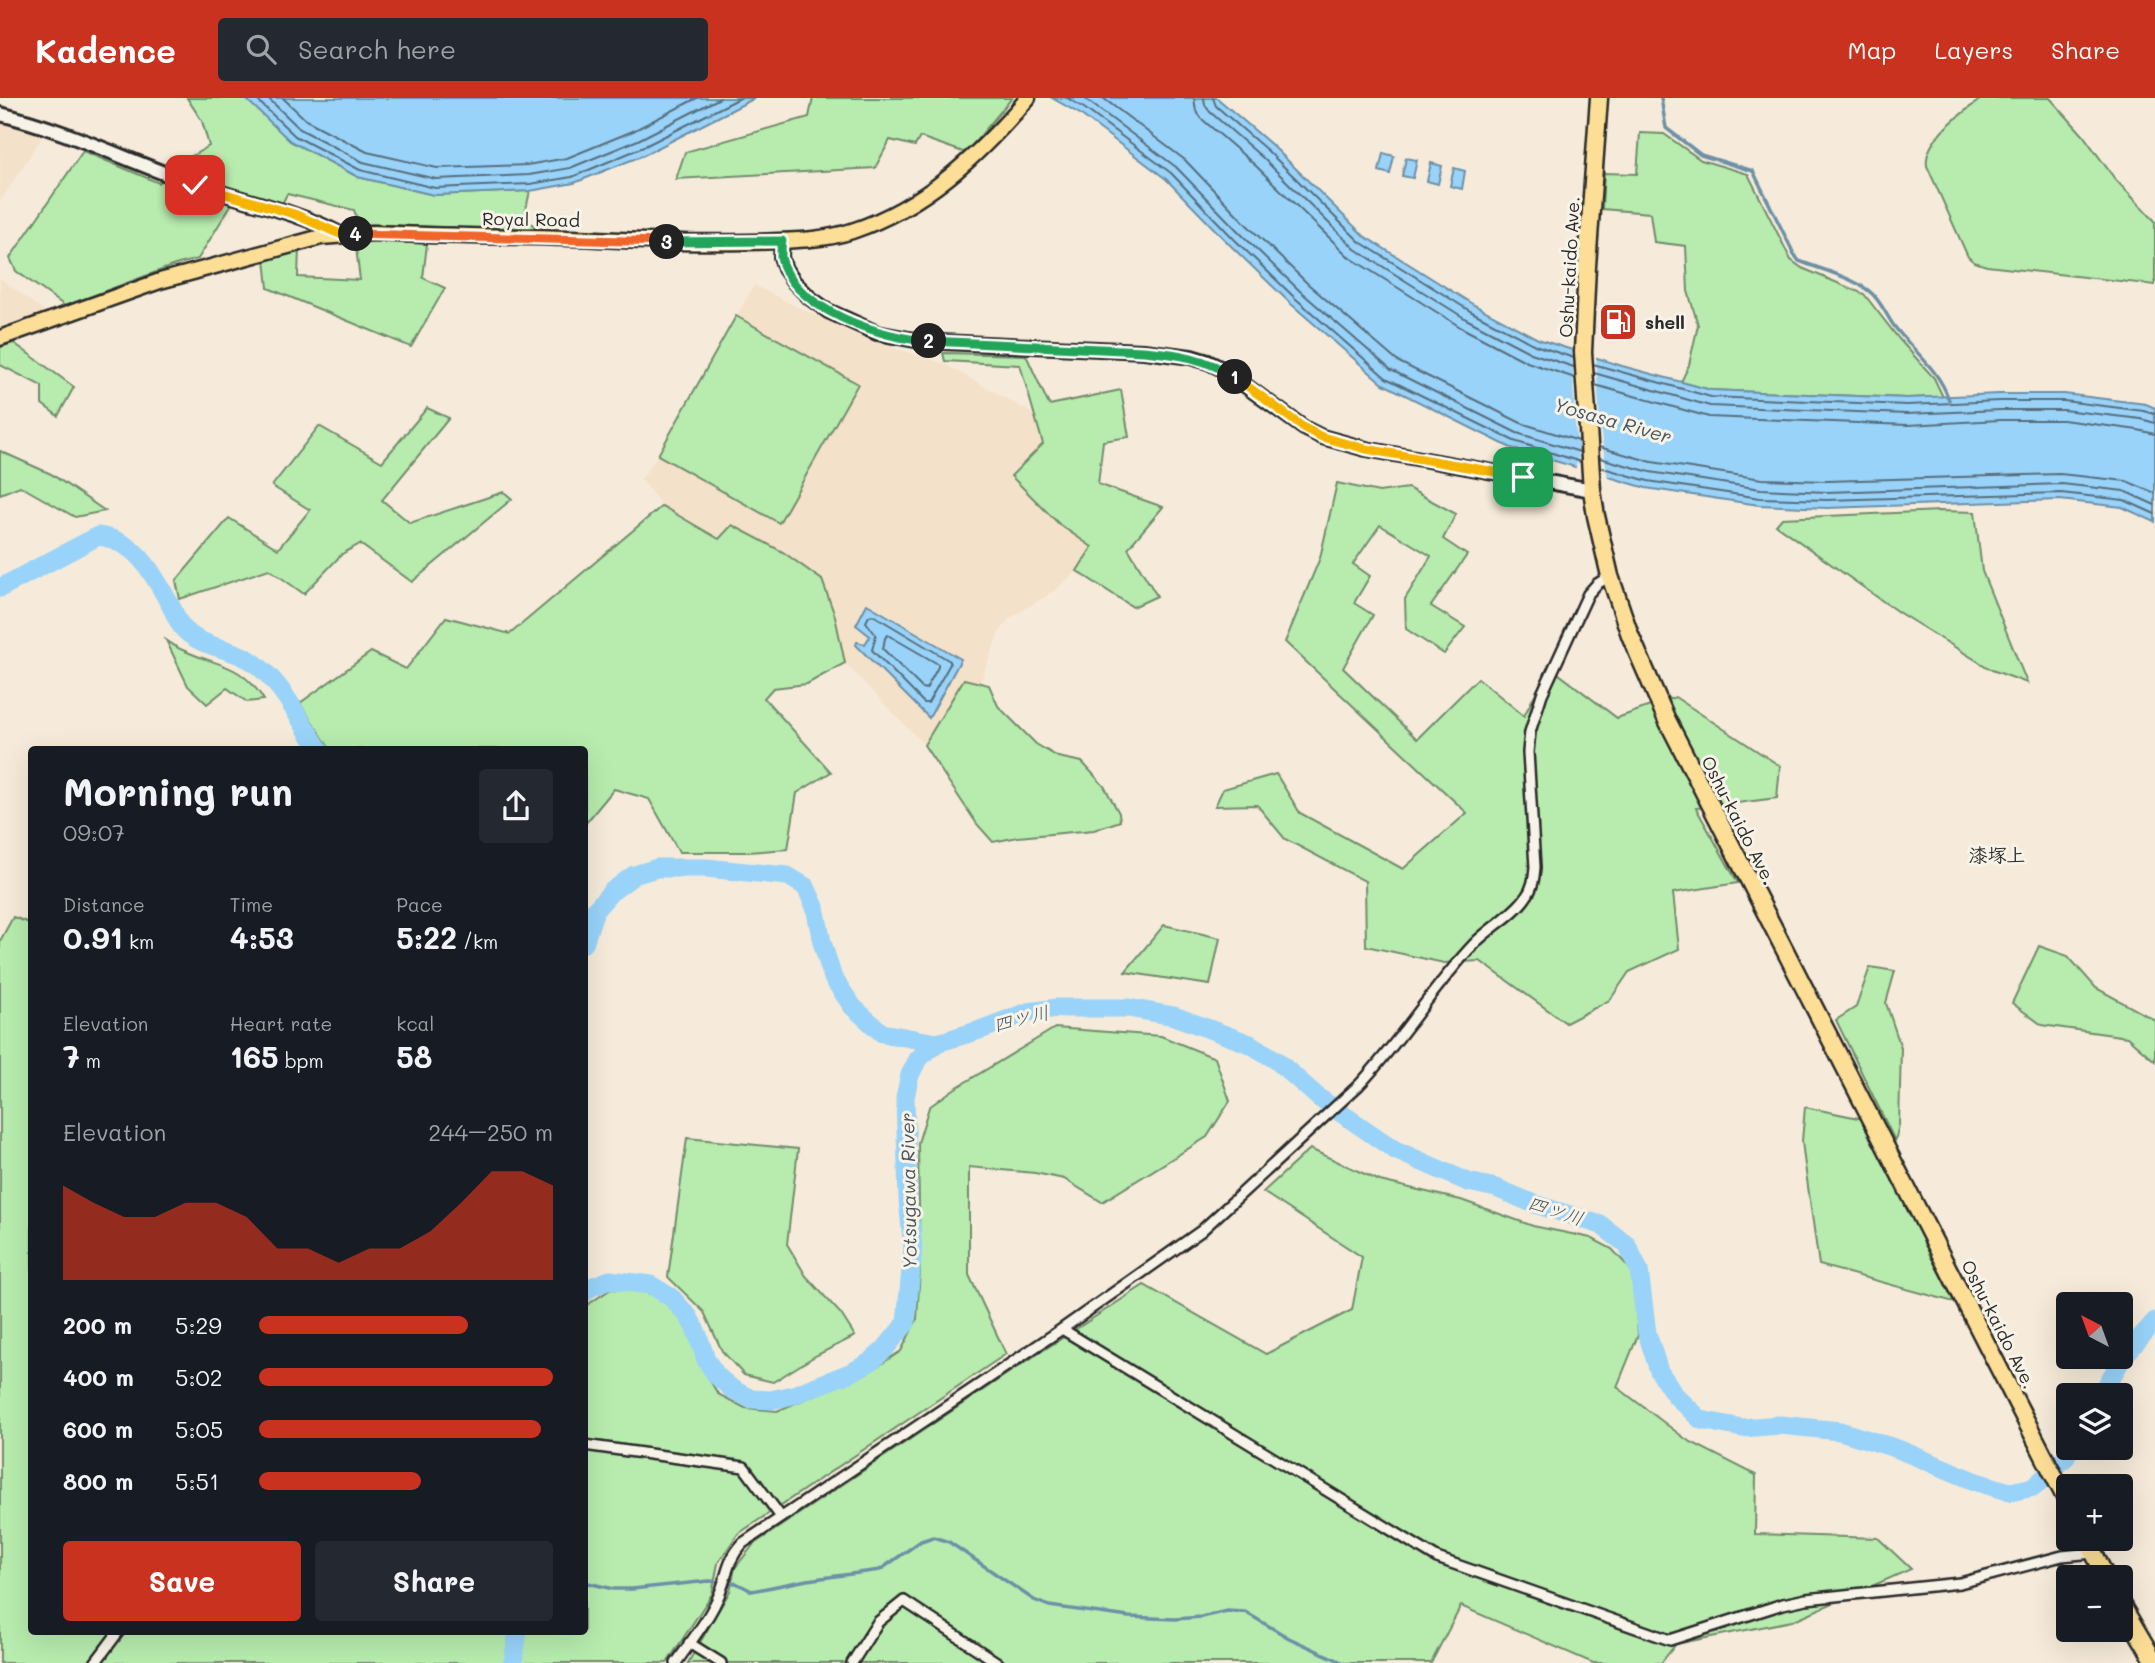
<!DOCTYPE html>
<meta charset="utf-8">
<style>
body{margin:0;font-family:Mali,"Klee One",sans-serif;background:#242831;color:#f1f3f6;height:100vh;display:flex;flex-direction:column;font-size:26px;white-space:nowrap}
*{box-sizing:border-box;margin:0}
p{font-size:23px;color:#9ea1a6}
.icon{flex:none;width:38px;height:38px;fill:none;stroke:currentColor;stroke-width:2;stroke-linecap:round;stroke-linejoin:round}
.map{position:relative;flex:1;overflow:hidden}
.panel{position:absolute;left:28px;top:648px;width:560px;height:889px;display:flex;flex-direction:column;background:#171b24;border-radius:7px;box-shadow:0 7px 28px #0002}
.panel>*{flex:none}
.needle{width:46px;rotate:319deg}
.fabs{position:absolute;left:2056px;top:1194px;display:grid;gap:14px}
.fabs a{display:grid;place-items:center;width:77px;height:77px;border-radius:7px;background:#171b24;box-shadow:0 7px 28px #0002;font-size:35px}
.pin{position:absolute;display:grid;place-items:center;width:60px;height:60px;color:#fff;margin:-30px;border-radius:14px;box-shadow:0 4px 10px #0006}
.km{position:absolute;width:35px;height:35px;margin:-18px;border-radius:50%;background:#222;color:#fff;font-size:19px;line-height:35px;text-align:center}
.round{display:grid;place-items:center;flex:none;width:74px;height:74px;border-radius:7px;background:#242831}
.head{display:flex;align-items:center;justify-content:space-between;height:119px;padding:0 35px}
h1{font-size:38px;font-weight:700;line-height:52px}
.figures{display:grid;grid-template-columns:repeat(3,1fr);gap:10px;height:119px;padding:7px 35px}
.figures div{display:grid;align-content:center}
.figures b{font-size:30px;font-weight:700}
.figures small{font-size:19px;font-weight:400}
.figures p{font-size:19px}
.chart{height:196px;padding:14px 35px}
.chart p{display:flex;justify-content:space-between}
.chart svg{width:100%;height:126px;margin-top:7px;fill:#c8321e;opacity:.7}
.button{display:flex;gap:14px;margin-top:auto;padding:14px 35px}
.button a{flex:1;height:80px;border-radius:7px;background:#c8321e;color:#fff;font-size:28px;font-weight:700;line-height:80px;text-align:center}
.button a+a{background:#242831;color:#f1f3f6}
ul{padding:0 35px;list-style:none;font-size:23px}
li{display:grid;grid-template-columns:112px 84px 1fr;align-items:center;height:52px}
li i{height:18px;border-radius:9px;background:#c8321e}
header{display:flex;align-items:center;gap:42px;box-sizing:border-box;height:98px;padding:0 35px;background:#c8321e;color:#fff}
header strong{font-size:33px}
nav{display:flex;gap:38px;margin-inline-start:auto;font-size:24px}
.search{width:490px;height:63px;background:#242831;display:flex;align-items:center;gap:18px;box-sizing:border-box;padding:0 24px;border-radius:7px;color:#9ea1a6;font-size:26px}
.map>svg:first-child{display:block}
.built{fill:#f4e1c9}
.green{fill:#b7ecae;stroke:#718c6c;stroke-width:2}
.water{fill:#99d3f9;stroke:#6d90a7;stroke-width:2}
.pier{fill:#f6ebda}
.lines{fill:none;stroke-linecap:round;stroke-linejoin:round}
.shore{stroke:#576e7d;stroke-width:2}
.stream{stroke:#6d90a7;stroke-width:3.5}
.river{stroke:#99d3f9;stroke-width:19}
.street-casing{stroke:#2b2b2b;stroke-width:14}
.secondary-casing{stroke:#2b2b2b;stroke-width:18}
.primary-casing{stroke:#2b2b2b;stroke-width:19}
.highway-casing{stroke:#2b2b2b;stroke-width:21}
.street{stroke:#f7f3e8;stroke-width:9}
.secondary{stroke:#f7f3e8;stroke-width:12}
.primary{stroke:#fcde96;stroke-width:14}
.highway{stroke:#fcde96;stroke-width:16}
.split-1-casing{stroke:#fff;stroke-width:14}
.split-2-casing{stroke:#fff;stroke-width:14}
.split-3-casing{stroke:#fff;stroke-width:14}
.split-4-casing{stroke:#fff;stroke-width:14}
.split-5-casing{stroke:#fff;stroke-width:14}
.split-1{stroke:#f5b400;stroke-width:9}
.split-2{stroke:#22a559;stroke-width:9}
.split-3{stroke:#22a559;stroke-width:9}
.split-4{stroke:#f0652b;stroke-width:9}
.split-5{stroke:#f5b400;stroke-width:9}
.labels{text-anchor:middle;dominant-baseline:central;stroke-width:6;stroke-linejoin:round;paint-order:stroke}
.street-label{font-size:18px;fill:#2b2b2b;stroke:#f7f3e8}
.poi-label{font-size:18px;font-weight:bold;fill:#2b2b2b;stroke:#f7f3e8;text-anchor:start}
.water-label{font-size:19px;font-style:italic;fill:#46555e;stroke:#f7f3e8}
.neighbourhood-label{font-size:19px;font-weight:bold;fill:#2b2b2b;stroke:#f7f3e8}
</style>
<header>
<strong>Kadence</strong>
<div class="search"><svg class="icon" aria-label="search" viewBox="0 0 24 24"><circle cx="10" cy="10" r="6"/><path d="M15 15l6 6"/></svg>Search here</div>
<nav><a>Map</a><a>Layers</a><a>Share</a></nav>
</header>
<div class="map">
<svg width="2155" height="1565" viewBox="0 0 2155 1565">
<rect width="100%" height="100%" fill="#f6ebda"/>
<filter id="ink" filterUnits="userSpaceOnUse"><feTurbulence type="fractalNoise" baseFrequency=".0143" numOctaves="2"/><feDisplacementMap in="SourceGraphic" scale="14" xChannelSelector="R" yChannelSelector="G"/><feConvolveMatrix kernelMatrix="1 2 1 2 8 2 1 2 1" color-interpolation-filters="sRGB"/></filter>
<g filter="url(#ink)">
<g class="built">
<polygon points="0,25 44,36 0,104"/>
<polygon points="0,180 45,214 0,231"/>
<polygon points="754,187 804,212 882,246 943,265 1034,316 1043,346 1060,427 1092,449 1077,473 1051,495 1009,521 999,535 980,585 964,581 924,647 845,565 835,516 733,427 719,442 662,408 641,381 658,357"/>
</g>
<g class="green">
<polygon points="187,0 246,0 290,43 358,79 434,97 530,93 524,120 541,133 359,126 354,112 287,96 282,106 239,94 198,161 175,167 65,208 16,173 10,160 83,53 159,85 169,71 209,48 202,23"/>
<polygon points="813,0 1012,0 966,55 920,39 915,48 890,42 875,70 676,81 685,54 809,19"/>
<path d="M1982 0H2050L2083 37 2115 81 2155 123V187L1987 168 1974 164 1968 159 1927 68C1923 41 1963 15 1982 0Z"/>
<polygon points="1640,35 1664,36 1701,62 1748,76 1791,162 1802,170 1864,196 1899,241 1934,280 1943,299 1907,300 1711,292 1681,284 1689,267 1698,227 1688,193 1686,148 1654,144 1650,115 1602,111 1604,75 1637,76"/>
<polygon points="367,141 427,146 423,180 445,190 411,249 268,190 265,161 299,151 298,179 360,182 355,142"/>
<polygon points="736,218 858,286 779,425 658,357"/>
<polygon points="14,245 74,289 58,318 42,306 42,288 0,267 0,249"/>
<polygon points="943,255 1026,257 1049,307 1121,292 1129,339 1103,343 1098,386 1163,409 1128,450 1157,498 1133,509 1077,473 1092,449 1060,427 1011,378 1043,346 1020,267 945,263"/>
<polygon points="427,310 449,320 382,402 410,425 504,394 512,401 412,484 360,446 342,456 304,496 269,471 180,501 176,483 229,420 278,451 310,412 272,388 319,328 382,364"/>
<polygon points="0,353 51,376 105,413 75,419 20,388 0,396"/>
<polygon points="1337,385 1379,394 1408,390 1456,416 1443,441 1467,457 1431,508 1465,529 1444,556 1406,531 1405,501 1431,458 1380,427 1353,466 1370,478 1354,505 1373,517 1343,570 1417,641 1478,580 1524,618 1547,573 1559,576 1617,620 1675,599 1780,668 1777,700 1696,710 1738,785 1673,795 1679,851 1629,874 1610,902 1566,925 1480,863 1444,865 1366,848 1365,783 1285,741 1257,707 1215,708 1223,691 1276,676 1300,715 1403,771 1467,715 1285,544 1320,460"/>
<polygon points="662,408 719,441 732,427 783,454 822,482 835,518 845,565 807,586 773,590 764,600 831,674 797,695 788,751 748,754 679,754 649,701 614,691 585,726 584,651 330,651 300,605 371,554 406,571 446,519 510,536"/>
<polygon points="1940,413 1975,414 1982,473 2027,585 1992,572 1898,514 1776,427 1782,420"/>
<path d="M166 542C172 546 178 551 185 553 220 569 241 565 264 602L247 604 227 590 207 606 188 588Z"/>
<polygon points="964,581 989,587 998,608 1036,646 1058,659 1082,664 1104,688 1119,715 1120,723 1094,732 1018,739 993,744 977,726 924,647"/>
<polygon points="13,819 32,826 32,1533 584,1533 584,1209 611,1191 636,1192 651,1196 666,1203 689,1229 699,1264 718,1296 745,1310 777,1313 867,1275 901,1253 917,1221 920,1171 918,1045 929,1009 954,991 1055,930 1161,938 1215,960 1230,1003 1207,1039 1102,1104 1064,1081 1035,1075 969,1069 969,1177 1006,1256 738,1436 718,1465 712,1496 667,1565 0,1565 0,843"/>
<polygon points="1164,827 1220,840 1210,887 1125,874"/>
<polygon points="2039,848 2068,858 2096,890 2155,922 2155,963 2127,939 2042,927 2012,905"/>
<polygon points="1870,869 1895,873 1886,905 1901,950 1899,1027 1895,1043 1836,922 1856,909"/>
<polygon points="1805,1009 1863,1021 1954,1204 1819,1167 1804,1060 1802,1043"/>
<polygon points="687,1040 798,1051 787,1146 806,1178 841,1216 855,1238 815,1258 773,1284 744,1277 722,1253 704,1214 668,1179"/>
<polygon points="1310,1051 1380,1083 1461,1102 1533,1128 1591,1140 1612,1151 1633,1174 1638,1237 1617,1289 1687,1342 1756,1377 1755,1436 1878,1440 1911,1471 1792,1523 1676,1546 1661,1565 1593,1565 1461,1508 1431,1565 688,1565 730,1493 735,1470 754,1446 1013,1272 1144,1187 1266,1256 1352,1212 1362,1159 1263,1094"/>
</g>
<g class="water">
<polygon points="245,0 755,0 644,57 574,85 530,93 434,97 358,79 290,43"/>
<polygon points="1052,0 1217,0 1273,48 1364,138 1474,207 1538,241 1622,268 1711,292 1907,300 1999,296 2064,296 2146,306 2155,310 2155,424 2122,409 2060,402 1827,410 1759,407 1646,390 1511,350 1383,286 1290,205 1229,146 1166,81 1080,16"/>
<polygon points="1383,55 1394,58 1390,76 1379,73"/>
<polygon points="1406,60 1417,62 1413,80 1402,78"/>
<polygon points="1431,65 1442,68 1438,86 1427,83"/>
<polygon points="1454,70 1465,73 1462,91 1450,88"/>
<polygon points="867,506 961,561 929,620 856,547 857,544 865,546 870,538 856,527"/>
</g>
<polygon class="pier" points="1572,251 1596,258 1600,329 1608,382 1575,373 1579,355 1575,328"/>
<g class="lines">
<g class="shore">
<polyline points="255,0 295,38 360,72 435,90 530,86 572,79 641,50 740,0"/>
<polyline points="268,0 300,31 363,64 436,81 529,77 570,70 638,42 720,0"/>
<polyline points="283,0 306,22 367,54 437,70 527,67 567,60 633,33 697,0"/>
<polyline points="1067,0 1084,10 1171,75 1234,141 1295,200 1386,280 1514,343 1581,364"/>
<polyline points="1084,0 1176,69 1240,135 1301,194 1391,272 1517,335 1580,354"/>
<polyline points="1103,0 1185,62 1247,127 1308,186 1397,263 1521,325 1579,343"/>
<polyline points="1194,0 1196,13 1203,22 1256,68 1349,159 1462,230 1527,264 1575,280"/>
<polyline points="1204,0 1205,7 1210,14 1263,60 1355,151 1466,221 1531,255 1574,269"/>
<polyline points="1213,0 1216,8 1269,54 1360,144 1470,213 1535,247 1574,260"/>
<polyline points="1593,266 1711,299 1907,307 2000,303 2064,303 2144,313 2155,316"/>
<polyline points="1594,275 1710,308 1907,316 2000,312 2063,312 2141,321 2155,325"/>
<polyline points="1595,287 1709,319 1908,327 2000,322 2063,322 2138,332 2155,336"/>
<polyline points="1599,349 1652,364 1762,381 1827,383 2060,376 2126,383 2155,395"/>
<polyline points="1600,360 1650,374 1761,391 1827,394 2062,386 2124,393 2155,407"/>
<polyline points="1600,369 1648,383 1760,400 1827,402 2061,395 2124,402 2155,416"/>
<polygon points="873,517 950,563 950,566 928,605 924,605 872,552 876,537 866,524 869,518"/>
<polygon points="888,537 938,566 938,569 926,591 922,590 883,551 885,540"/>
</g>
<g class="stream">
<path d="M1661 0 1666 30 1701 57 1753 73 1794 156 1799 163C1820 171 1851 179 1869 193 1880 201 1886 217 1894 228 1913 253 1939 271 1949 302"/>
<polyline points="584,1484 613,1491 632,1491 709,1483 736,1485 752,1493 807,1482 880,1472 921,1443 933,1439 949,1444 1034,1502 1049,1508 1129,1519 1175,1521 1201,1519 1227,1513 1245,1514 1289,1540 1344,1565"/>
</g>
<g class="river">
<path d="M0 490 98 438C139 443 154 478 172 510 175 516 178 524 182 529 198 549 229 549 250 562 281 582 298 620 319 651"/>
<polyline points="584,845 595,812 611,794 634,777 657,770 706,770 788,778 806,789 815,809 822,844 833,880 853,909 882,935 937,945"/>
<polyline points="584,1195 591,1189 610,1182 651,1187 672,1200 689,1219 698,1237 706,1262 717,1278 732,1291 751,1301 771,1302 793,1297 852,1274 870,1264 884,1252 906,1225 913,1150 908,1102 905,999 910,977 918,961 937,945 980,932 1028,914 1057,910 1128,910 1174,918 1250,946 1276,962 1319,1000 1395,1052 1468,1084 1496,1090 1532,1105 1601,1127 1627,1147 1639,1172 1647,1235 1659,1273 1675,1297 1701,1322 1742,1330 1780,1327 1840,1333 1898,1351 1977,1384 2010,1394 2034,1389 2065,1360 2071,1349"/>
<polyline points="2101,1297 2123,1259 2155,1223"/>
<polyline points="513,1565 518,1533"/>
</g>
<defs>
<g id="street">
<polyline points="1062,1231 1437,1460 1670,1542 1783,1506 1806,1501 1960,1485 2062,1458 2093,1455"/>
<polyline points="584,1347 744,1369 781,1419"/>
<polyline points="689,1545 721,1565"/>
<polyline points="95,1565 119,1533"/>
<path d="M676 1565C691 1543 710 1520 720 1495 728 1475 727 1462 743 1445L1062 1231 1201 1133 1359 987C1401 943 1432 890 1474 846 1489 830 1514 817 1526 799 1533 790 1534 780 1535 769L1528 654 1530 634 1542 596 1588 496 1597 486 1610 478"/>
<polyline points="852,1565 878,1524 904,1503 998,1565"/>
</g>
<g id="secondary">
<path d="M0 16C67 32 128 63 193 86 242 103 294 112 340 136"/>
<polyline points="782,143 781,159 785,171 794,184 810,200 828,213 877,235 920,243 1144,253 1191,259 1208,264 1224,272 1304,330 1322,339 1366,351 1592,392"/>
</g>
<path id="primary" d="M0 240 160 183 321 139 374 135C448 139 523 138 597 141 658 144 718 146 778 143 803 142 828 141 852 133 925 109 979 57 1028 0"/>
<g id="highway">
<polyline points="1599,0 1587,168 1583,254 1592,392 1596,418 1610,478 1630,537 1666,620 2068,1405"/>
<polyline points="2086,1440 2106,1479"/>
<polyline points="2121,1506 2155,1564"/>
</g>
</defs>
<use href="#street" class="street-casing"/>
<use href="#secondary" class="secondary-casing"/>
<use href="#primary" class="primary-casing"/>
<use href="#highway" class="highway-casing"/>
<use href="#street" class="street"/>
<use href="#secondary" class="secondary"/>
<use href="#primary" class="primary"/>
<use href="#highway" class="highway"/>
</g>
</g>
<g class="lines" filter="url(#ink)">
<defs>
<polyline id="split-1" points="1235,279 1304,330 1322,339 1366,351 1523,379"/>
<path id="split-2" d="M929 243 1144 253C1179 256 1205 260 1235 279"/>
<path id="split-3" d="M667 144 782 143C781 148 781 154 781 159 791 211 884 241 929 243"/>
<polyline id="split-4" points="356,136 667,144"/>
<polyline id="split-5" points="195,87 294,116 340,136 356,136"/>
</defs>
<use href="#split-1" class="split-1-casing"/>
<use href="#split-2" class="split-2-casing"/>
<use href="#split-3" class="split-3-casing"/>
<use href="#split-4" class="split-4-casing"/>
<use href="#split-5" class="split-5-casing"/>
<use href="#split-1" class="split-1"/>
<use href="#split-2" class="split-2"/>
<use href="#split-3" class="split-3"/>
<use href="#split-4" class="split-4"/>
<use href="#split-5" class="split-5"/>
</g>
<defs>
<symbol id="fuel-square" viewBox="-11 -11 22 22"><rect x="-9" y="-9" width="18" height="18" rx="4" fill="#c8321e" stroke="#f7f3e8"/><path d="M-5.5-6h7V0h2V4h1.3V-2.5L3-4.5l.8-.8L6-3V5H2.5V1h-1V6h-7ZM-4.2-4.7v3.2H.2V-4.7Z" fill="#fff"/></symbol>
</defs>
<g fill-rule="evenodd">
<use href="#fuel-square" x="1596" y="202" width="44" height="44"/>
</g>
<g class="labels">
<g class="street-label">
<text transform="translate(531 121) rotate(1)">Royal Road</text>
<text transform="translate(1569 169) rotate(-87)">Oshu-kaido Ave.</text>
<text transform="translate(1739 722) rotate(63)">Oshu-kaido Ave.</text>
<text transform="translate(1999 1226) rotate(63)">Oshu-kaido Ave.</text>
</g>
<g class="poi-label">
<text x="1645" y="224">shell</text>
</g>
<g class="water-label">
<text transform="translate(1613 322) rotate(16)">Yosasa River</text>
<text transform="translate(1021 920) rotate(-14)">四ツ川</text>
<text transform="translate(908 1093) rotate(-91)">Yotsugawa River</text>
<text transform="translate(1556 1112) rotate(18)">四ツ川</text>
</g>
<g class="neighbourhood-label">
<text x="1997" y="756">漆塚上</text>
</g>
</g>
</svg>
<div class="fabs">
<a><svg class="needle" viewBox="-14 -14 28 28"><path d="M0-13l5 13h-10z" fill="#e53935"/><path d="M0 13l5-13h-10z" fill="#9ea1a6"/></svg></a>
<a><svg class="icon" aria-label="layers" viewBox="0 0 24 24"><path d="M12 4l9 5-9 5-9-5zM3 14l9 5 9-5"/></svg></a>
<a>+</a>
<a>−</a>
</div>
<div class="pin" style="left:1523px;top:379px;background:#1e9e55"><svg class="icon" aria-label="arrive" viewBox="0 0 24 24"><path d="M6 21V4h12l-3 4 3 4H6"/></svg></div>
<div class="pin" style="left:195px;top:87px;background:#d93025"><svg class="icon" aria-label="check" viewBox="0 0 24 24"><path d="M5 12l5 5 9-10"/></svg></div>
<b class="km" style="left:1235px;top:279px">1</b>
<b class="km" style="left:929px;top:243px">2</b>
<b class="km" style="left:667px;top:144px">3</b>
<b class="km" style="left:356px;top:136px">4</b>
<section class="panel">
<div class="head"><div><h1>Morning run</h1><p>09:07</p></div><a class="round"><svg class="icon" aria-label="share" viewBox="0 0 24 24"><path d="M12 15V3M7 8l5-5 5 5M5 13v7h14v-7"/></svg></a></div>
<div class="figures">
<div><p>Distance</p><b>0.91<small> km</small></b></div>
<div><p>Time</p><b>4:53</b></div>
<div><p>Pace</p><b>5:22<small> /km</small></b></div>
</div>
<div class="figures">
<div><p>Elevation</p><b>7<small> m</small></b></div>
<div><p>Heart rate</p><b>165<small> bpm</small></b></div>
<div><p>kcal</p><b>58</b></div>
</div>
<div class="chart"><p><span>Elevation</span>244–250 m</p>
<svg viewBox="0 0 160 44" preserveAspectRatio="none"><path d="M0 44V11L10 17L20 22L30 22L40 17L50 17L60 22L70 33L80 33L90 38L100 33L110 33L120 27L130 17L140 6L150 6L160 11V44z"/></svg>
</div>
<ul>
<li><b>200 m</b>5:29<i style="width:71%"></i></li>
<li><b>400 m</b>5:02<i style="width:100%"></i></li>
<li><b>600 m</b>5:05<i style="width:96%"></i></li>
<li><b>800 m</b>5:51<i style="width:55%"></i></li>
</ul>
<div class="button"><a>Save</a><a>Share</a></div>
</section>
</div>
